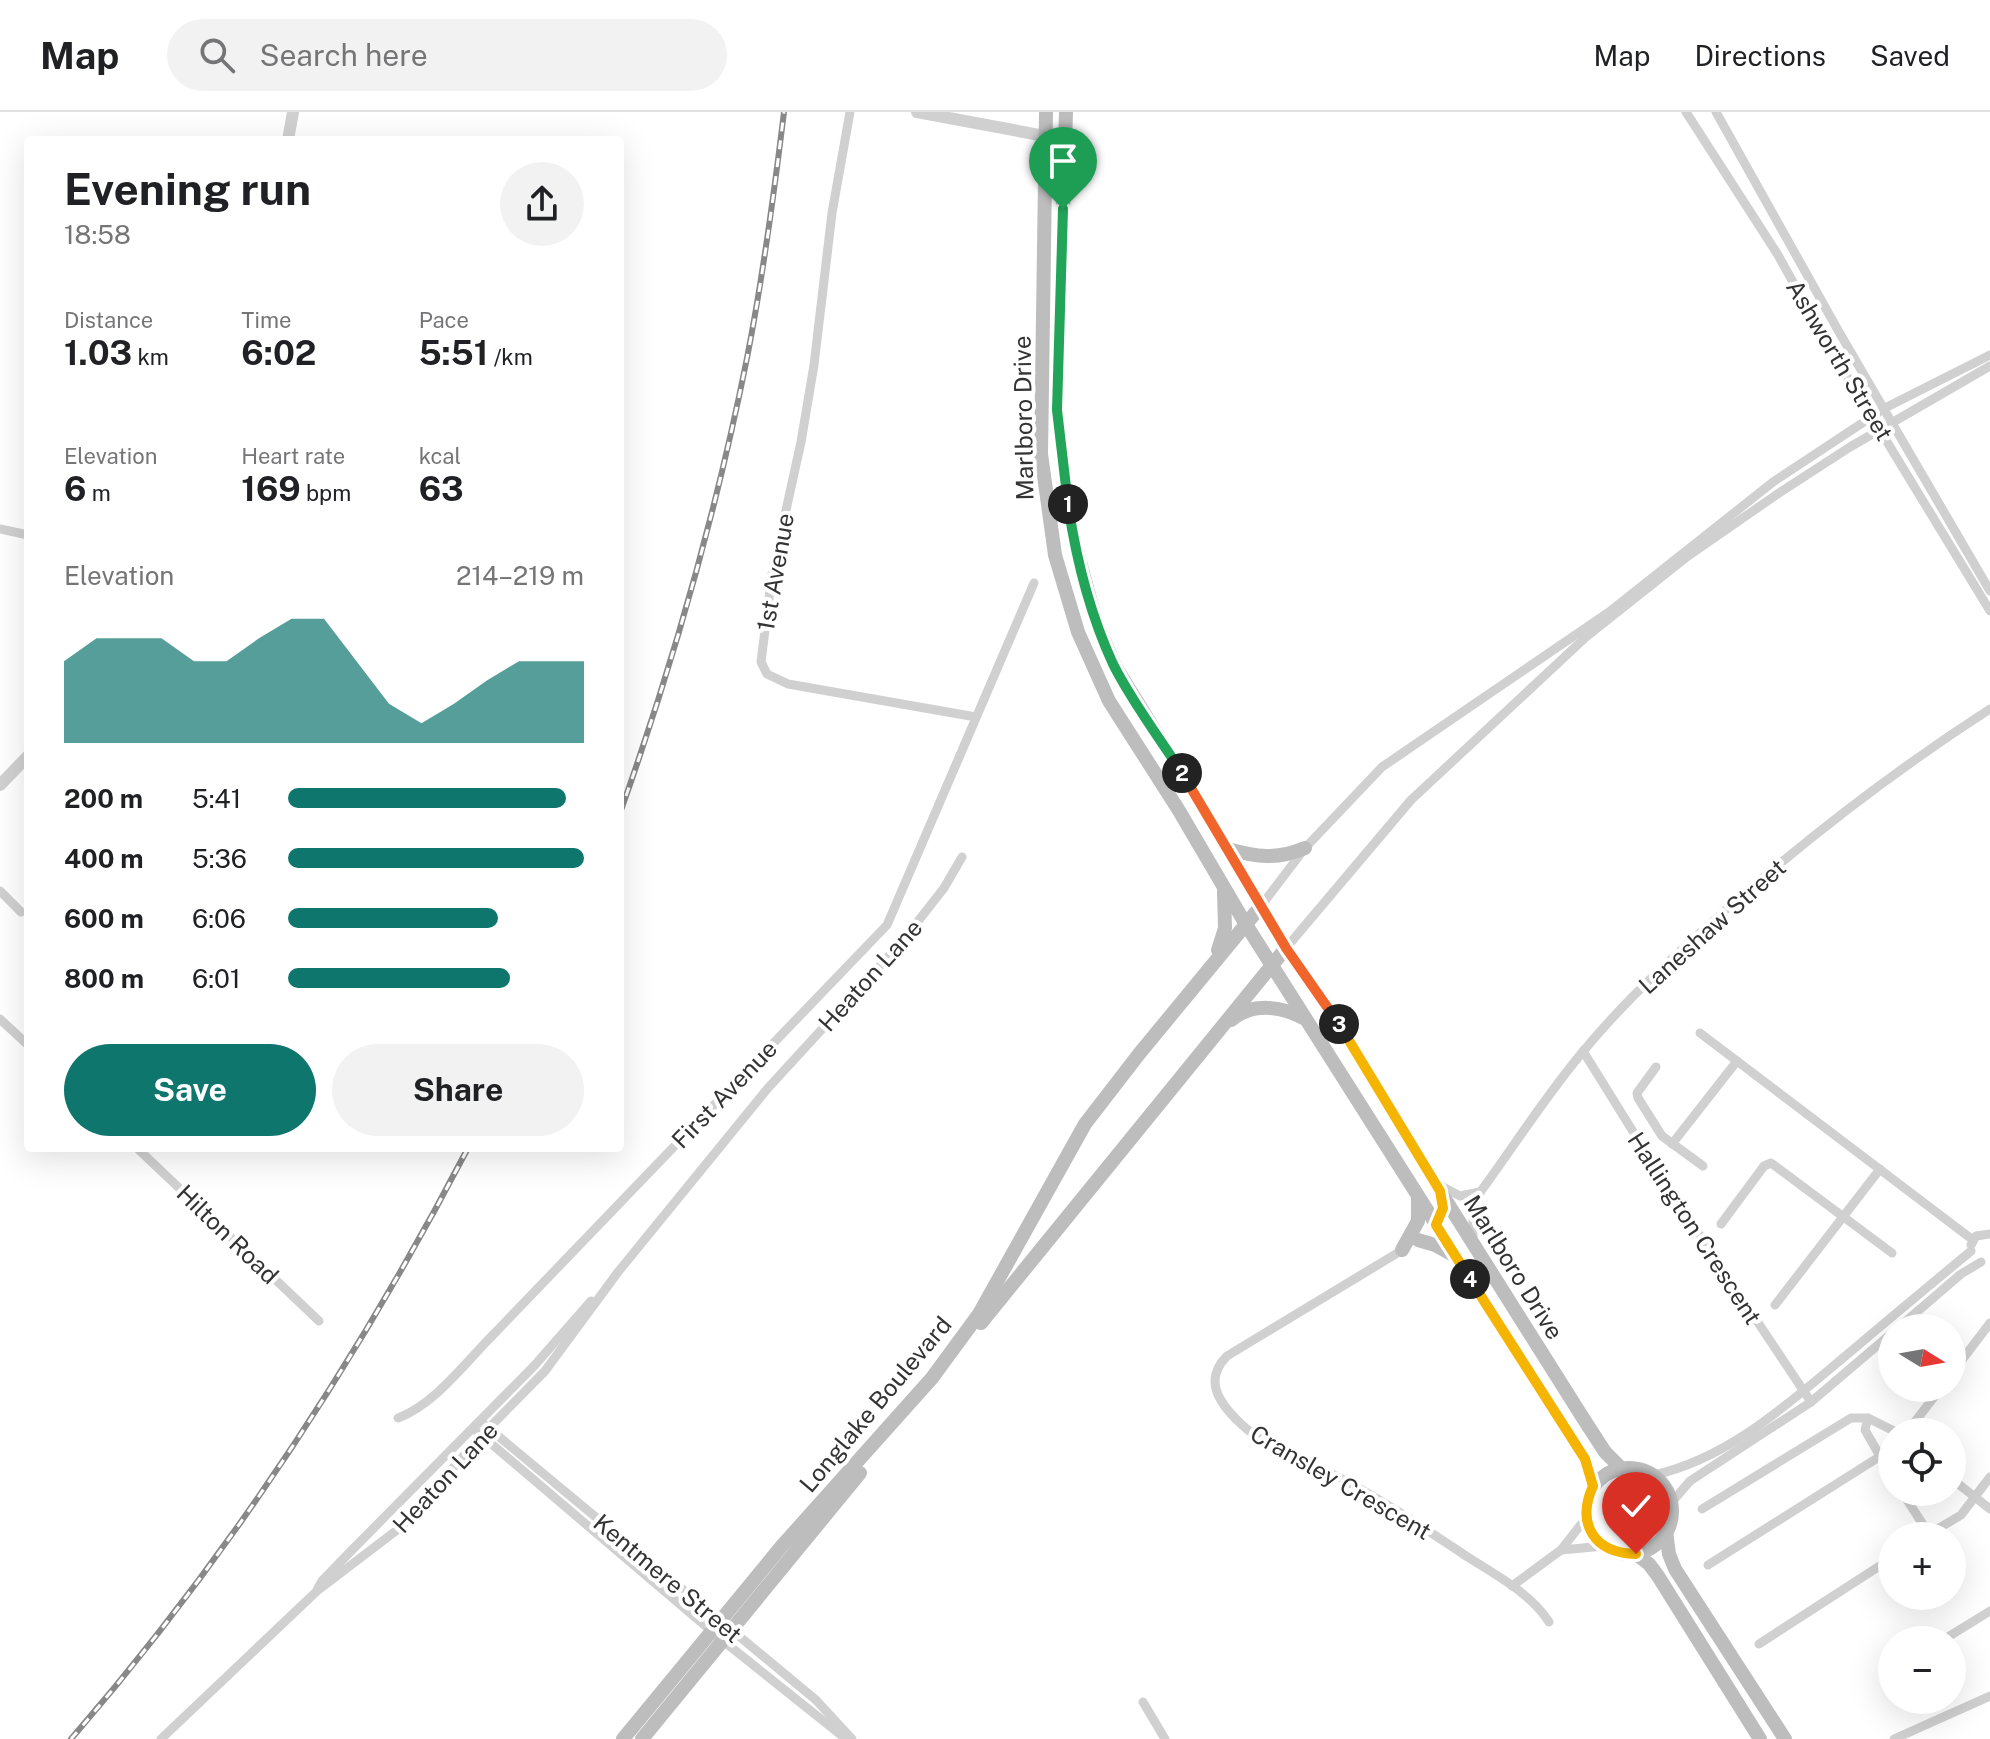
<!DOCTYPE html>
<meta charset="utf-8">
<style>
body{margin:0;font-family:"Public Sans",sans-serif;background:#f2f2f2;color:#202124;height:100vh;display:flex;flex-direction:column;font-size:30px;white-space:nowrap}
*{box-sizing:border-box;margin:0}
p{font-size:26px;color:#757577}
.icon{flex:none;width:44px;height:44px;fill:none;stroke:currentColor;stroke-width:2;stroke-linecap:round;stroke-linejoin:round}
.map{position:relative;flex:1;overflow:hidden}
.panel{position:absolute;left:24px;top:24px;width:600px;height:1016px;display:flex;flex-direction:column;background:#fff;border-radius:8px;box-shadow:0 8px 32px #0002}
.panel>*{flex:none}
.needle{width:52px;rotate:101deg}
.controls{position:absolute;left:1878px;top:1202px;display:grid;gap:16px}
.controls a{display:grid;place-items:center;width:88px;height:88px;border-radius:50%;background:#fff;box-shadow:0 8px 32px #0002;font-size:40px}
.pin{position:absolute;display:grid;place-items:center;width:68px;height:68px;color:#fff;margin:-82px -34px;border-radius:50% 50% 50% 0;rotate:-45deg;box-shadow:0 0 8px #0007}
.pin .icon{rotate:45deg}
.km{position:absolute;width:40px;height:40px;margin:-20px;border-radius:50%;background:#222;color:#fff;font-size:22px;line-height:40px;text-align:center}
.round{display:grid;place-items:center;flex:none;width:84px;height:84px;border-radius:42px;background:#f2f2f2}
.head{display:flex;align-items:center;justify-content:space-between;height:136px;padding:0 40px}
h1{font-size:44px;font-weight:700;line-height:60px}
.metrics{display:grid;grid-template-columns:repeat(3,1fr);gap:12px;height:136px;padding:8px 40px}
.metrics div{display:grid;align-content:center}
.metrics b{font-size:34px;font-weight:700}
.metrics small{font-size:22px;font-weight:400}
.metrics p{font-size:22px}
.chart{height:224px;padding:16px 40px}
.chart p{display:flex;justify-content:space-between}
.chart svg{width:100%;height:144px;margin-top:8px;fill:#0f766e;opacity:.7}
.cta{display:flex;gap:16px;margin-top:auto;padding:16px 40px}
.cta a{flex:1;height:92px;border-radius:48px;background:#0f766e;color:#fff;font-size:32px;font-weight:700;line-height:92px;text-align:center}
.cta a+a{background:#f2f2f2;color:#202124}
ul{padding:0 40px;list-style:none;font-size:26px}
li{display:grid;grid-template-columns:128px 96px 1fr;align-items:center;height:60px}
li i{height:20px;border-radius:10px;background:#0f766e}
header{display:flex;align-items:center;gap:48px;box-sizing:border-box;height:112px;padding:0 40px;background:#fff;border-bottom:2px solid #e0e0e0}
header strong{font-size:38px}
nav{display:flex;gap:44px;margin-inline-start:auto;font-size:28px}
.search{width:560px;height:72px;background:#f2f2f2;display:flex;align-items:center;gap:20px;box-sizing:border-box;padding:0 28px;border-radius:44px;color:#757577;font-size:30px}
.map>svg:first-child{display:block}
.lines{fill:none;stroke-linecap:round;stroke-linejoin:round}
.minor{stroke:#d0d0d0;stroke-width:9}
.tertiary{stroke:#d0d0d0;stroke-width:12}
.secondary{stroke:#bdbdbd;stroke-width:14}
.rail-casing{stroke:#888;stroke-width:6}
.rail{stroke:#fff;stroke-width:3;stroke-dasharray:9;stroke-linecap:butt}
.split-1-casing{stroke:#fff;stroke-width:16}
.split-2-casing{stroke:#fff;stroke-width:16}
.split-3-casing{stroke:#fff;stroke-width:16}
.split-4-casing{stroke:#fff;stroke-width:16}
.split-5-casing{stroke:#fff;stroke-width:16}
.split-1{stroke:#22a559;stroke-width:10}
.split-2{stroke:#22a559;stroke-width:10}
.split-3{stroke:#f0652b;stroke-width:10}
.split-4{stroke:#f5b400;stroke-width:10}
.split-5{stroke:#f5b400;stroke-width:10}
.labels{text-anchor:middle;dominant-baseline:central;stroke-width:8;stroke-linejoin:round;paint-order:stroke}
.street-label{font-size:24px;fill:#333;stroke:#fff}
</style>
<header>
<strong>Map</strong>
<div class="search"><svg class="icon" aria-label="search" viewBox="0 0 24 24"><circle cx="10" cy="10" r="6"/><path d="M15 15l6 6"/></svg>Search here</div>
<nav><a>Map</a><a>Directions</a><a>Saved</a></nav>
</header>
<div class="map">
<svg width="1990" height="1627" viewBox="0 0 1990 1627">
<rect width="100%" height="100%" fill="#fff"/>
<g class="lines">
<g class="minor">
<polyline points="850,0 832,101 814,253 801,330 772,462 761,550 767,562 788,572 976,605"/>
<polyline points="1686,0 1778,143 1825,228 1990,499"/>
<polyline points="1716,0 1839,220 1990,479"/>
<polyline points="0,417 28,423"/>
<polyline points="0,779 21,800"/>
<polyline points="1261,794 1305,736 1382,655 1609,500 1773,370 1885,296 1990,243"/>
<polyline points="1286,836 1411,688 1586,525 1688,444 1779,381 1850,335 1990,254"/>
<polyline points="0,907 28,933"/>
<polyline points="1700,921 1973,1128"/>
<polyline points="1583,939 1665,1071 1811,1290"/>
<polyline points="1656,955 1637,981 1638,986 1662,1024 1703,1054"/>
<polyline points="1672,1032 1737,949"/>
<polyline points="137,1036 319,1209"/>
<polyline points="1439,1073 1460,1084 1480,1080"/>
<polyline points="1721,1112 1764,1054 1771,1051 1892,1141"/>
<path d="M1473 1128V1098L1481 1079C1514 1034 1545 985 1581 942 1624 889 1677 841 1728 796 1811 723 1897 657 1990 597"/>
<polyline points="1971,1133 1976,1124 1990,1122"/>
<path d="M1404 1137 1227 1244C1203 1268 1219 1291 1240 1311 1268 1338 1309 1350 1342 1367 1384 1389 1424 1416 1463 1442 1492 1461 1530 1480 1549 1510"/>
<polyline points="1775,1193 1880,1057"/>
<polyline points="1898,1216 1961,1162 1981,1150"/>
<polyline points="1952,1261 1990,1211"/>
<path d="M398 1306C435 1292 464 1252 491 1225L887 813 1034 471"/>
<polyline points="1868,1306 1865,1318 1892,1365"/>
<polyline points="480,1309 816,1588 852,1627"/>
<polyline points="474,1317 722,1528 846,1627"/>
<polyline points="1907,1320 1941,1276"/>
<path d="M1654 1363C1730 1346 1790 1290 1849 1241 1889 1207 1930 1173 1971 1139"/>
<polyline points="1952,1367 1990,1397"/>
<polyline points="1902,1380 1929,1422"/>
<polyline points="1671,1391 1690,1369 1811,1290 1892,1221"/>
<polyline points="1702,1397 1851,1306 1868,1306 1896,1320"/>
<polyline points="1926,1424 1961,1403 1990,1365"/>
<polyline points="1561,1438 1604,1434"/>
<polyline points="1708,1453 1879,1345"/>
<polyline points="1512,1474 1561,1438 1586,1406"/>
<polyline points="318,1476 322,1469 350,1440 534,1254 591,1189"/>
<polyline points="1943,1528 1990,1499"/>
<polyline points="1759,1532 1892,1446"/>
<polyline points="1886,1564 1892,1560"/>
<polyline points="1143,1590 1165,1627"/>
<polyline points="161,1627 317,1479 401,1415 481,1324 545,1259 618,1160 768,976 901,831 944,776 962,745"/>
<polyline points="1894,1627 1990,1584"/>
</g>
<g class="tertiary">
<polyline points="917,0 1066,28"/>
<polyline points="288,28 293,0"/>
<polyline points="0,673 28,644"/>
</g>
<g class="secondary">
<polyline points="1046,0 1041,342 1055,443 1078,520 1109,589 1178,697 1245,811 1585,1347 1593,1374"/>
<polyline points="1066,0 1057,298 1072,420 1096,509 1115,554 1214,714 1261,794 1286,836 1334,903 1440,1079 1583,1306 1605,1340 1621,1356"/>
<path d="M1228 737C1256 745 1277 748 1305 736"/>
<polyline points="1218,838 1225,816 1224,780"/>
<path d="M1231 908C1253 890 1282 894 1305 907"/>
<polyline points="1418,1128 1435,1133 1453,1143"/>
<polyline points="1402,1138 1418,1109 1418,1086"/>
<polyline points="981,1211 1286,836"/>
<circle cx="1629" cy="1399" r="43"/>
<polyline points="1666,1419 1669,1442 1675,1457 1785,1627"/>
<polyline points="1636,1442 1649,1452 1658,1464 1760,1627"/>
<polyline points="623,1627 781,1435 932,1266 979,1202 1085,1012 1139,942 1261,794"/>
<polyline points="642,1627 860,1361"/>
</g>
<defs>
<g id="rail">
<path d="M620 701C673 552 716 401 747 246 763 165 774 82 784 0"/>
<path d="M71 1627C227 1447 358 1247 468 1036"/>
</g>
</defs>
<use href="#rail" class="rail-casing"/>
<use href="#rail" class="rail"/>
</g>
<g class="lines">
<defs>
<polyline id="split-1" points="1063,97 1057,298 1068,392"/>
<path id="split-2" d="M1068 392C1076 447 1090 502 1113 552 1132 590 1159 625 1182 661"/>
<polyline id="split-3" points="1182,661 1286,836 1339,912"/>
<polyline id="split-4" points="1339,912 1440,1079 1443,1096 1436,1113 1470,1167"/>
<path id="split-5" d="M1470 1167 1585 1347 1593 1374C1576 1412 1594 1441 1636 1442"/>
</defs>
<use href="#split-1" class="split-1-casing"/>
<use href="#split-2" class="split-2-casing"/>
<use href="#split-3" class="split-3-casing"/>
<use href="#split-4" class="split-4-casing"/>
<use href="#split-5" class="split-5-casing"/>
<use href="#split-1" class="split-1"/>
<use href="#split-2" class="split-2"/>
<use href="#split-3" class="split-3"/>
<use href="#split-4" class="split-4"/>
<use href="#split-5" class="split-5"/>
</g>
<g class="labels">
<g class="street-label">
<text transform="translate(1840 248) rotate(59)">Ashworth Street</text>
<text transform="translate(1023 306) rotate(-91)">Marlboro Drive</text>
<text transform="translate(775 460) rotate(-80)">1st Avenue</text>
<text transform="translate(1712 814) rotate(-42)">Laneshaw Street</text>
<text transform="translate(870 863) rotate(-48)">Heaton Lane</text>
<text transform="translate(724 982) rotate(-46)">First Avenue</text>
<text transform="translate(1695 1116) rotate(57)">Hallington Crescent</text>
<text transform="translate(228 1122) rotate(44)">Hilton Road</text>
<text transform="translate(1514 1155) rotate(58)">Marlboro Drive</text>
<text transform="translate(875 1292) rotate(-50)">Longlake Boulevard</text>
<text transform="translate(445 1365) rotate(-47)">Heaton Lane</text>
<text transform="translate(1341 1370) rotate(30)">Cransley Crescent</text>
<text transform="translate(668 1466) rotate(40)">Kentmere Street</text>
</g>
</g>
</svg>
<div class="controls">
<a><svg class="needle" viewBox="-14 -14 28 28"><path d="M0-13l5 13h-10z" fill="#e53935"/><path d="M0 13l5-13h-10z" fill="#757577"/></svg></a>
<a><svg class="icon" aria-label="locate" viewBox="0 0 24 24"><circle cx="12" cy="12" r="6"/><path d="M12 2v4M12 18v4M2 12h4M18 12h4"/></svg></a>
<a>+</a>
<a>−</a>
</div>
<div class="pin" style="left:1063px;top:97px;background:#1e9e55"><svg class="icon" aria-label="arrive" viewBox="0 0 24 24"><path d="M6 21V4h12l-3 4 3 4H6"/></svg></div>
<div class="pin" style="left:1636px;top:1442px;background:#d93025"><svg class="icon" aria-label="check" viewBox="0 0 24 24"><path d="M5 12l5 5 9-10"/></svg></div>
<b class="km" style="left:1068px;top:392px">1</b>
<b class="km" style="left:1182px;top:661px">2</b>
<b class="km" style="left:1339px;top:912px">3</b>
<b class="km" style="left:1470px;top:1167px">4</b>
<section class="panel">
<div class="head"><div><h1>Evening run</h1><p>18:58</p></div><a class="round"><svg class="icon" aria-label="share" viewBox="0 0 24 24"><path d="M12 15V3M7 8l5-5 5 5M5 13v7h14v-7"/></svg></a></div>
<div class="metrics">
<div><p>Distance</p><b>1.03<small> km</small></b></div>
<div><p>Time</p><b>6:02</b></div>
<div><p>Pace</p><b>5:51<small> /km</small></b></div>
</div>
<div class="metrics">
<div><p>Elevation</p><b>6<small> m</small></b></div>
<div><p>Heart rate</p><b>169<small> bpm</small></b></div>
<div><p>kcal</p><b>63</b></div>
</div>
<div class="chart"><p><span>Elevation</span>214–219 m</p>
<svg viewBox="0 0 160 44" preserveAspectRatio="none"><path d="M0 44V19L10 12L20 12L30 12L40 19L50 19L60 12L70 6L80 6L90 19L100 32L110 38L120 32L130 25L140 19L150 19L160 19V44z"/></svg>
</div>
<ul>
<li><b>200 m</b>5:41<i style="width:94%"></i></li>
<li><b>400 m</b>5:36<i style="width:100%"></i></li>
<li><b>600 m</b>6:06<i style="width:71%"></i></li>
<li><b>800 m</b>6:01<i style="width:75%"></i></li>
</ul>
<div class="cta"><a>Save</a><a>Share</a></div>
</section>
</div>
